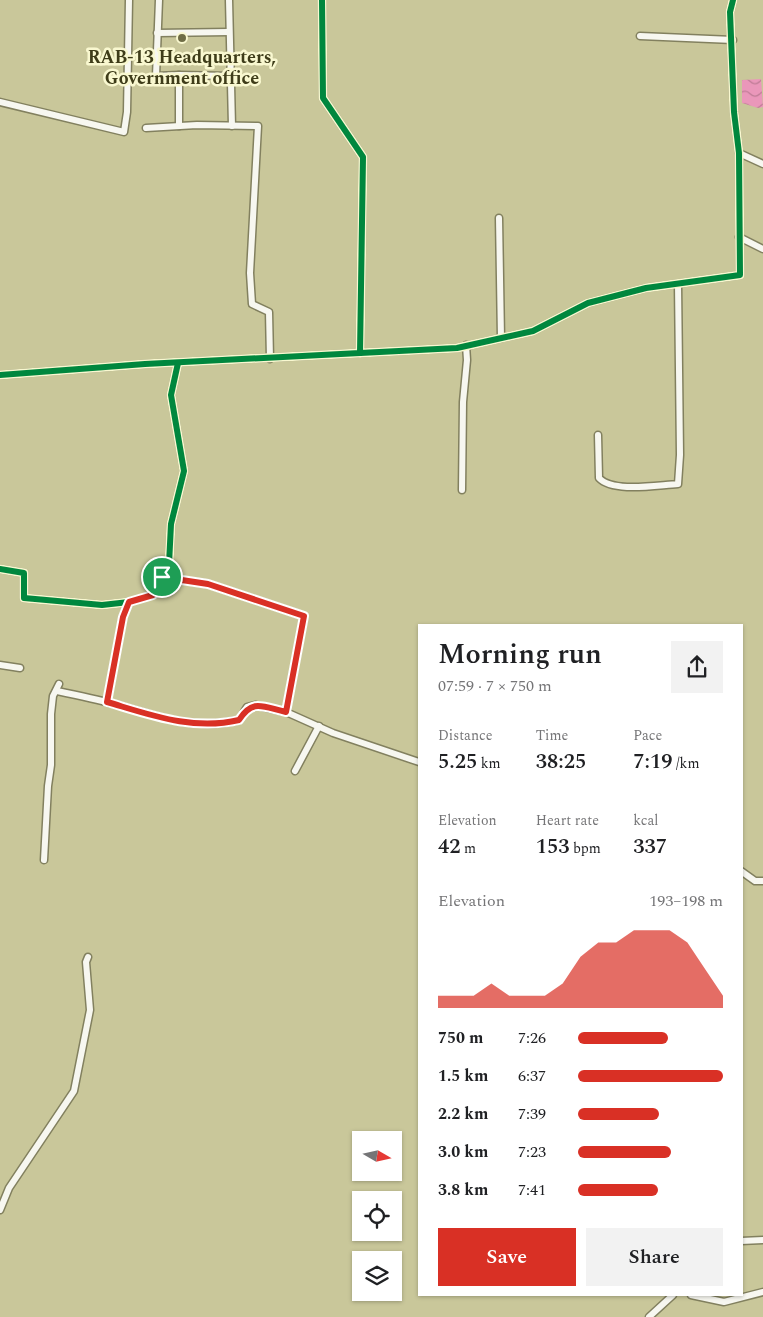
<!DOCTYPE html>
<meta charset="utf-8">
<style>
body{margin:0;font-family:Spectral,serif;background:#f2f2f2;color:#202124;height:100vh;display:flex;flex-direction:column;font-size:19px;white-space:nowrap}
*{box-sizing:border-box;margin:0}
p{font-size:16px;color:#757577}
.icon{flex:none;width:28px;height:28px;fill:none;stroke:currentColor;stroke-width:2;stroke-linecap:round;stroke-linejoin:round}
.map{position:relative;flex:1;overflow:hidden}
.details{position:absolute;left:418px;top:624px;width:325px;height:672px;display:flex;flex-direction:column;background:#fff;border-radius:0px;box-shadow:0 1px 4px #0004}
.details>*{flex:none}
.needle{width:32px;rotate:99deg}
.controls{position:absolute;left:352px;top:1131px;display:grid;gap:10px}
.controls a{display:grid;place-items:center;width:50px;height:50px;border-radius:0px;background:#fff;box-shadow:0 1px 4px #0004;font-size:25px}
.pin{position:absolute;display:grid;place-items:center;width:42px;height:42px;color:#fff;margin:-21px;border:2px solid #fff;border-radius:50%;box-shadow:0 1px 5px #0007}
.round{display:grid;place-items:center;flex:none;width:52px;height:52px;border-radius:0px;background:#f2f2f2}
.headline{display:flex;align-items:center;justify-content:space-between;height:85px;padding:0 20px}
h1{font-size:28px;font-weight:600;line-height:38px}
.figures{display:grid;grid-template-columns:repeat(3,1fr);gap:8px;height:85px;padding:5px 20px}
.figures div{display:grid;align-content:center}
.figures b{font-size:21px;font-weight:600}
.figures small{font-size:14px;font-weight:400}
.figures p{font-size:14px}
.chart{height:140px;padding:10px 20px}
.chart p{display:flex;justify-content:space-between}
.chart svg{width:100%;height:90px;margin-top:5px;fill:#d93025;opacity:.7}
.cta{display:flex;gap:10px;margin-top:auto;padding:10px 20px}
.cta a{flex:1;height:58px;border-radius:0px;background:#d93025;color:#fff;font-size:20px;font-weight:600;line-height:58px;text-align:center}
.cta a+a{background:#f2f2f2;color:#202124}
ul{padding:0 20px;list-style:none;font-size:16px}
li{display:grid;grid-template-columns:80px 60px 1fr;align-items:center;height:38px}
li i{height:12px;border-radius:6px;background:#d93025}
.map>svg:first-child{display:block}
.water{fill:url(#water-waves)}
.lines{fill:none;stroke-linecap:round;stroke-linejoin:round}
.street-casing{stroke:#82805f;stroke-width:9}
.street{stroke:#f7f7f0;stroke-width:6}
.cycleway-casing{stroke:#f9f8d0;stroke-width:9}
.cycleway{stroke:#00873e;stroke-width:6}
.route-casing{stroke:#fff;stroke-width:10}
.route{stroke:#d93025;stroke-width:6}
.poi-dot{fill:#6f6d46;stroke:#f9f8d0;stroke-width:2}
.labels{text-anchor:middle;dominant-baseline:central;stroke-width:5;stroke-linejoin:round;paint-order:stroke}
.poi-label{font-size:18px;font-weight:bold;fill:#3e3c19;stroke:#f9f8d0}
</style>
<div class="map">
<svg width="763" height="1317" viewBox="0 0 763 1317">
<defs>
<pattern id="water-waves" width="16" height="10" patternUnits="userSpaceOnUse" patternTransform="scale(1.25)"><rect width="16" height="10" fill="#ea97ba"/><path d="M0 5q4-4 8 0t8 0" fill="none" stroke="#bf7c96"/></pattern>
</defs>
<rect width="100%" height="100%" fill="#c9c79a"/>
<polygon class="water" points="761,79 763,107 758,108 742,103 742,80"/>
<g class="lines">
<defs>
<g id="street">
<polyline points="159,0 156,76 179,75 179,126"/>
<polyline points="229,0 232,126"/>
<polyline points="157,33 229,32"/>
<polyline points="640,36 733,40"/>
<polyline points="179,75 230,76"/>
<polyline points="0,102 124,132 127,112 129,0"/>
<polyline points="146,128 197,125 258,126 250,273 252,304 269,312 270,359"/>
<polyline points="739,153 763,164"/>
<polyline points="499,218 501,338"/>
<polyline points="739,237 763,249"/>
<polyline points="360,353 457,348 533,331 588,303 646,288 740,275 739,153 734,112 730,12 733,0"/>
<polyline points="0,375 145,364 360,353 363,157 323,98 322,0"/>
<path d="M598 435 599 478C613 493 657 485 678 484L680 455 678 284"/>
<polyline points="462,490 463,402 467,360 466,345"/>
<polyline points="0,569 24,573 24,598 102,605 129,602 153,595 169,564 171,524 184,471 171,395 178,363"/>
<polyline points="161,577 208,584 304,616 286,712"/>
<polyline points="0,665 20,668"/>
<path d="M57 691C76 695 95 699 114 704 157 716 193 731 239 720L247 707 255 705 286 712 333 733 419 762"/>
<polyline points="107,702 123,617 129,602"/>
<polyline points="295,771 319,726"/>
<polyline points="44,860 48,786 51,765 51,714 53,696 59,684"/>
<polyline points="741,871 755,881 763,881"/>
<polyline points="0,1210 9,1188 74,1091 90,1010 86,962 88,957"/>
<polyline points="741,1241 763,1240"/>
<polyline points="691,1295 724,1302 763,1292"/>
<polyline points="649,1317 673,1295"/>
</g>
</defs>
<use href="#street" class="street-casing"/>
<use href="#street" class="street"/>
<defs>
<g id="cycleway">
<polyline points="360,353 457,348 533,331 588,303 646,288 740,275 739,153 734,112 730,12 733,0"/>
<polyline points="0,375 145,364 360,353 363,157 323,98 322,0"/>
<polyline points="0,569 24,573 24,598 102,605 129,602 153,595 169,564 171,524 184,471 171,395 178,363"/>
</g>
</defs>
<use href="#cycleway" class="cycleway-casing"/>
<use href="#cycleway" class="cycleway"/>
</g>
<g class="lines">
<defs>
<path id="route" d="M162 577 208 584 304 616 286 712C263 707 253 698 239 720 193 731 151 715 107 702L123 617 129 602 153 595Z"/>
</defs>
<use href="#route" class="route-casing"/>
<use href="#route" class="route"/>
</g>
<circle class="poi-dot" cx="182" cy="38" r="5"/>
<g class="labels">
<g class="poi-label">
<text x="182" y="57">RAB-13 Headquarters,<tspan x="182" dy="21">Government office</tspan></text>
</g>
</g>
</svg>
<div class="controls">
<a><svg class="needle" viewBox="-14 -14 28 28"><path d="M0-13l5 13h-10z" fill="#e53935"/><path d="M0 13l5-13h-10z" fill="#757577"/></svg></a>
<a><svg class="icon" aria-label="locate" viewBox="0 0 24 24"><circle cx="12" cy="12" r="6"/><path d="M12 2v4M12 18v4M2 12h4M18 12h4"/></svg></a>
<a><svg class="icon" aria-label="layers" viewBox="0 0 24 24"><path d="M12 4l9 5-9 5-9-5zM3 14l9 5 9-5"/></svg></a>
</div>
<div class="pin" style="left:162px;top:577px;background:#1e9e55"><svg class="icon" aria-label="arrive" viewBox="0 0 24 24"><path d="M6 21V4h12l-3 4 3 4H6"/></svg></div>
<section class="details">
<div class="headline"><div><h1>Morning run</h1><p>07:59 · 7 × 750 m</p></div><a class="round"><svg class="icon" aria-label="share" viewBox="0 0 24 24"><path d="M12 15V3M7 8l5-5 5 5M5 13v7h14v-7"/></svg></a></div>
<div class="figures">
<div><p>Distance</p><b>5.25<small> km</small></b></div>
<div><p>Time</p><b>38:25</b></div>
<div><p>Pace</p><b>7:19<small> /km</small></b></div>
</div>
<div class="figures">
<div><p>Elevation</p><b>42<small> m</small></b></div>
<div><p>Heart rate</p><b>153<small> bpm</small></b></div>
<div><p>kcal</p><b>337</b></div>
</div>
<div class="chart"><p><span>Elevation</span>193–198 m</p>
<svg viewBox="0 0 160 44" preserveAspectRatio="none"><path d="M0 44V38L10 38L20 38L30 32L40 38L50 38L60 38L70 32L80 19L90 12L100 12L110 6L120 6L130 6L140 12L150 25L160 38V44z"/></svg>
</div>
<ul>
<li><b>750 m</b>7:26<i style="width:62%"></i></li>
<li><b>1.5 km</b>6:37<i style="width:100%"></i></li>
<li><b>2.2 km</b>7:39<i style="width:56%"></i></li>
<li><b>3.0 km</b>7:23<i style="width:64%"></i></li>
<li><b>3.8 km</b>7:41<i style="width:55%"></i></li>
</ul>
<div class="cta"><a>Save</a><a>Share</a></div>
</section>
</div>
